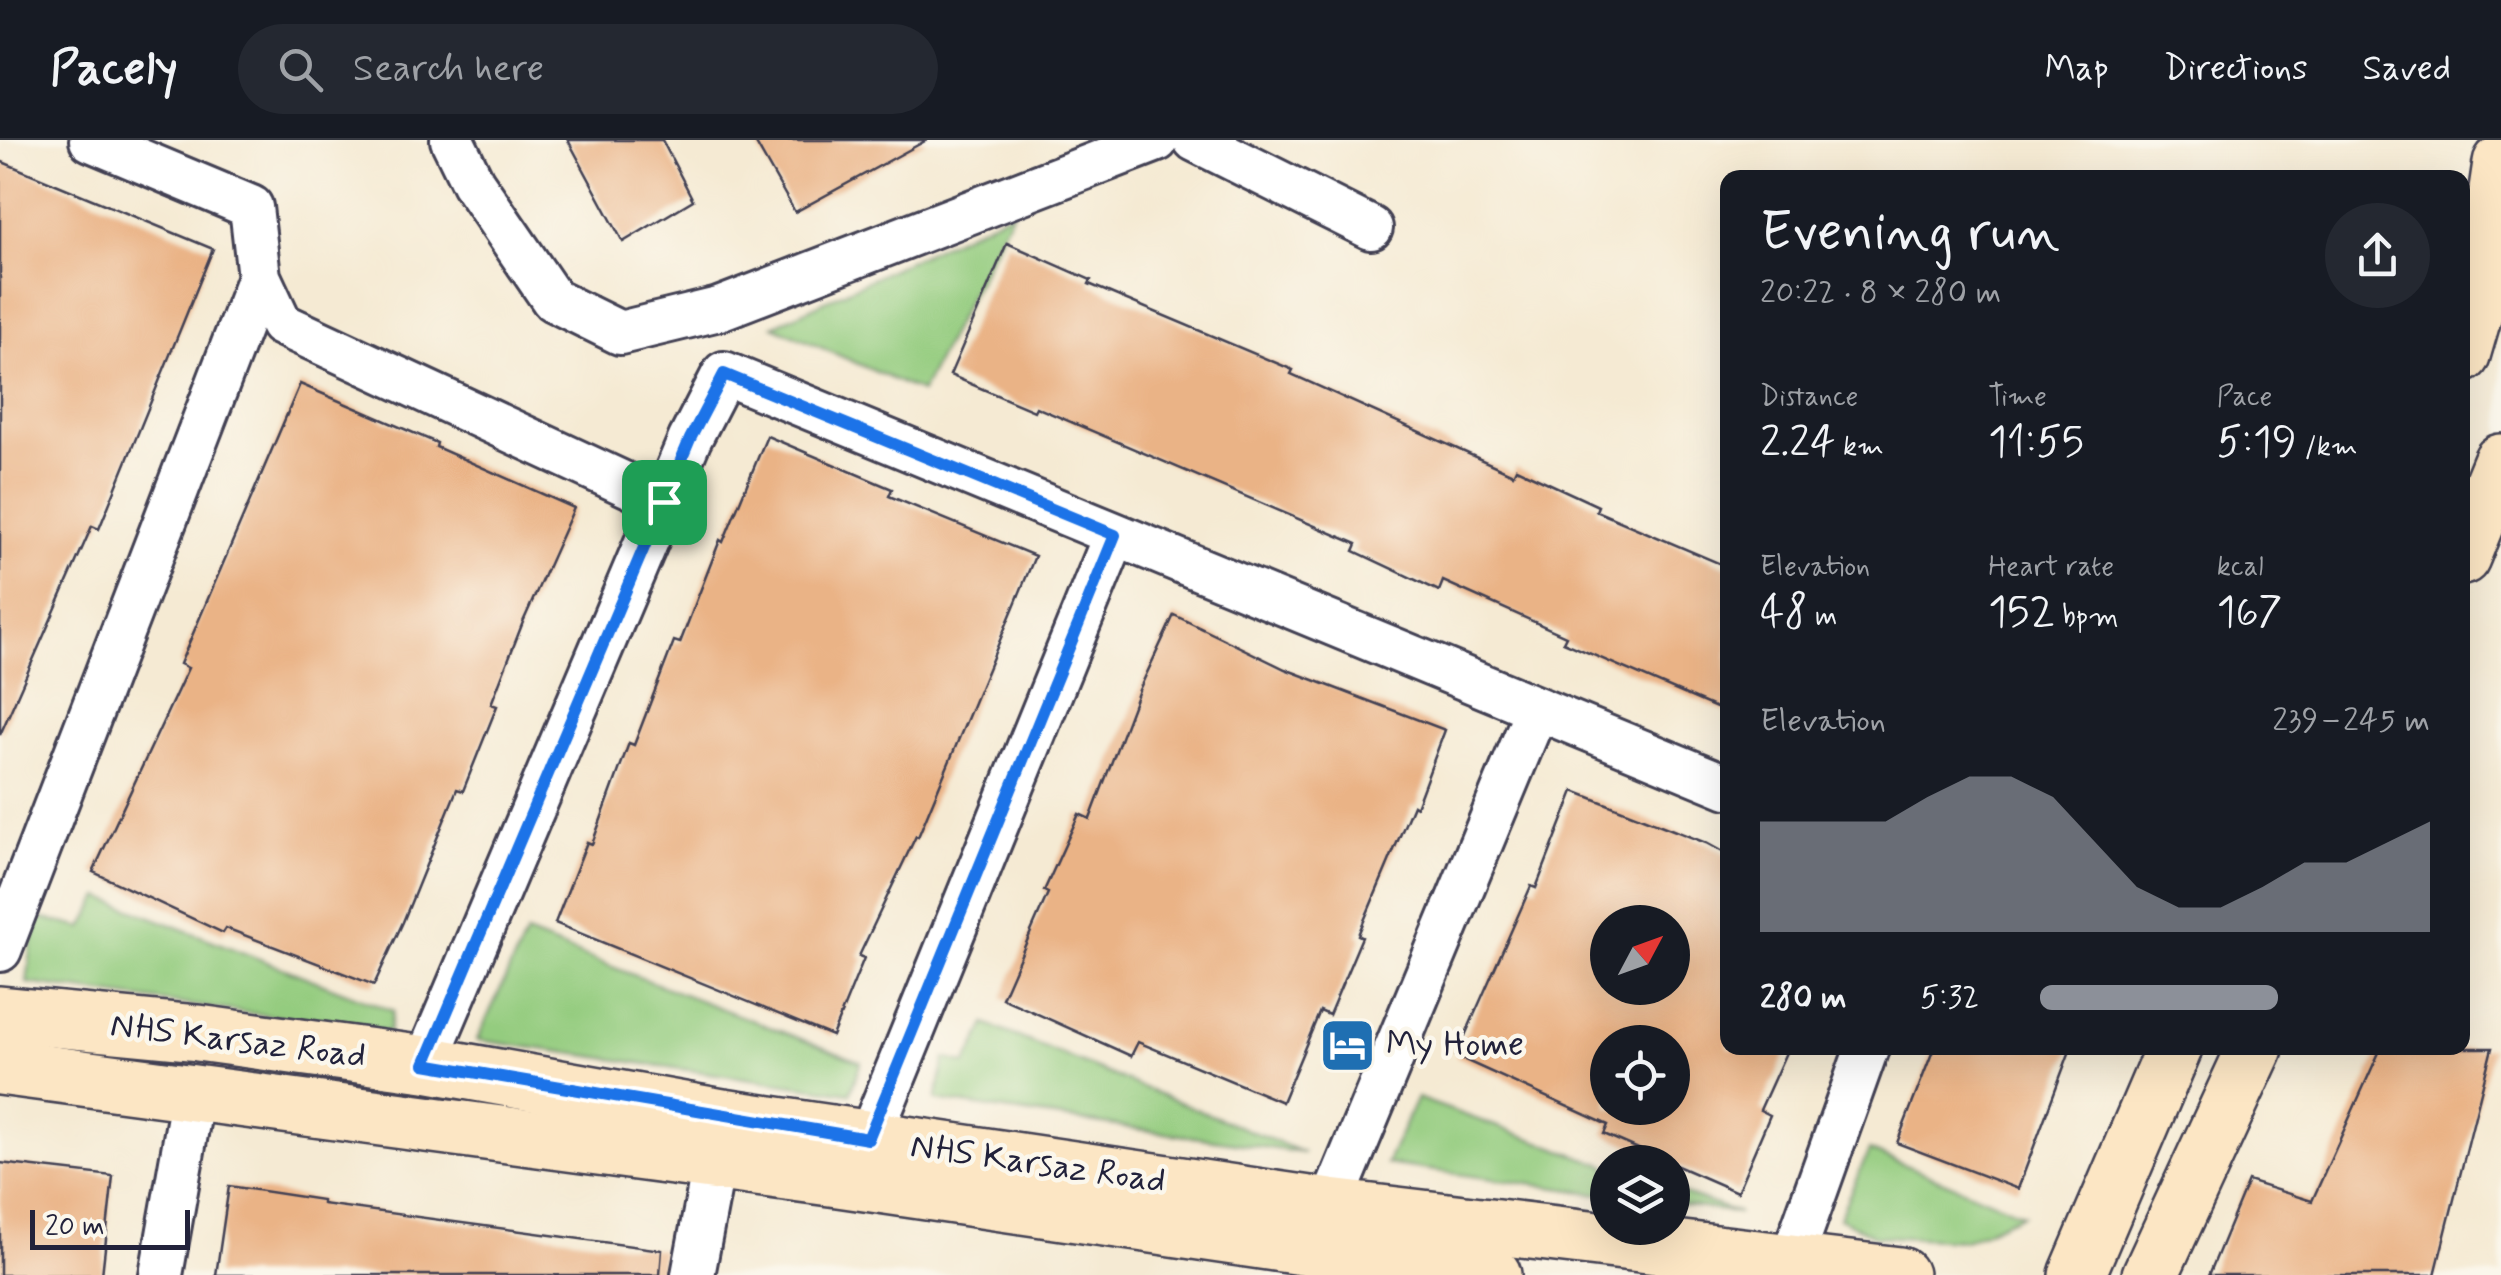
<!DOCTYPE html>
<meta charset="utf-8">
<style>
body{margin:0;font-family:Mynerve,sans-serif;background:#242831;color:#f1f3f6;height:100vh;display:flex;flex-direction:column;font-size:38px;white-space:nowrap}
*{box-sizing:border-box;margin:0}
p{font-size:32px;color:#9ea1a6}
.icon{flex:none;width:55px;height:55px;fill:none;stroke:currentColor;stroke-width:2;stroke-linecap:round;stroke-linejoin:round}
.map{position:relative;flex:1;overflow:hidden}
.side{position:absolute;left:1720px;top:30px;width:750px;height:885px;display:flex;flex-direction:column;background:#171b24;border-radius:20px;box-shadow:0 10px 40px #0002}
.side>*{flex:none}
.needle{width:65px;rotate:49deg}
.fabs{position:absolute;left:1590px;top:765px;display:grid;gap:20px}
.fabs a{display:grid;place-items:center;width:100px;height:100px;border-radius:50%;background:#171b24;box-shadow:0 10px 40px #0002;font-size:50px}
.scale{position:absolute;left:30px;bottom:25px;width:160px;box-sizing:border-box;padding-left:10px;border:5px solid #22223b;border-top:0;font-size:28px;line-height:35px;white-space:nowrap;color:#22223b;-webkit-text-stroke:8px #fbf7ec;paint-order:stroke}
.pin{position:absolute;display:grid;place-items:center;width:85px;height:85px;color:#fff;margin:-42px;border-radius:20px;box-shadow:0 5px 15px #0006}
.round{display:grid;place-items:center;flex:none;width:105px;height:105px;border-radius:52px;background:#242831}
.headline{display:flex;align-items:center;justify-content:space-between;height:170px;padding:0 40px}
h1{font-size:55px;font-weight:600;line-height:75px}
.metrics{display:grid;grid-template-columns:repeat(3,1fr);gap:15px;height:170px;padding:10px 40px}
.metrics div{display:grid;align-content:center}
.metrics b{font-size:42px;font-weight:600}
.metrics small{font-size:28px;font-weight:400}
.metrics p{font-size:28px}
.chart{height:280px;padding:20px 40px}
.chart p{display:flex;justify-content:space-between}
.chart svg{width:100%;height:180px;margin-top:10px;fill:#8c9099;opacity:.7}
ul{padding:0 40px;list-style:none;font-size:32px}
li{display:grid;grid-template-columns:160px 120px 1fr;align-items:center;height:75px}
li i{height:25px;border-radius:12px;background:#8c9099}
header{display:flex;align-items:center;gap:60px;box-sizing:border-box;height:140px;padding:0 50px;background:#171b24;border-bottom:2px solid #363941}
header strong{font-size:48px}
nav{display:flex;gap:55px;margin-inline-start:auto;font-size:35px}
.search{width:700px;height:90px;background:#242831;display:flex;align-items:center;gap:25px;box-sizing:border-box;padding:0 35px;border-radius:55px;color:#9ea1a6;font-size:38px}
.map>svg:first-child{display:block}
.green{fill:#94cc7f;stroke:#5b775d;stroke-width:2.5}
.building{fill:#eab386;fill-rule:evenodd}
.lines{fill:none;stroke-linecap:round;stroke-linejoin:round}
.street-casing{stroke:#424052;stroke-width:48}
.secondary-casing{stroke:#424052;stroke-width:60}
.street{stroke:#fff;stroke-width:42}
.secondary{stroke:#fce6c4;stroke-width:55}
.route-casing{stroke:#fff;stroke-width:20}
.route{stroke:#1a73e8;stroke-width:12}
.labels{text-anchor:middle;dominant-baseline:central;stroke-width:9;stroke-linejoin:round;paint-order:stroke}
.street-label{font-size:35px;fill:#22223b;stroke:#fbf7ec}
.poi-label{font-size:35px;fill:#22223b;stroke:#fbf7ec;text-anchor:start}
</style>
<header>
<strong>Pacely</strong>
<div class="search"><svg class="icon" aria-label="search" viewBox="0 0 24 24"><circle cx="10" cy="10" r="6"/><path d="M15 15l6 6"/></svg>Search here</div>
<nav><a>Map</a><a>Directions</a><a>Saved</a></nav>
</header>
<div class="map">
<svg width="2501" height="1135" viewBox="0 0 2501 1135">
<rect width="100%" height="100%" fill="#fbf7ec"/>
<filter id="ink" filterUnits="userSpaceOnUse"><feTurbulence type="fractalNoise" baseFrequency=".01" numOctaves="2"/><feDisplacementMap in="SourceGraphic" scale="20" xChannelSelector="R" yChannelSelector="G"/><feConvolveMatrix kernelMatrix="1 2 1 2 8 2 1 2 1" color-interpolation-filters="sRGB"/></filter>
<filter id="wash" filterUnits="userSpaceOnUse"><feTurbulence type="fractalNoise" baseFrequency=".0048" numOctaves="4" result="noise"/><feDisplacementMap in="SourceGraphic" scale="40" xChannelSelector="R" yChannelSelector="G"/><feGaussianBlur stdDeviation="2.25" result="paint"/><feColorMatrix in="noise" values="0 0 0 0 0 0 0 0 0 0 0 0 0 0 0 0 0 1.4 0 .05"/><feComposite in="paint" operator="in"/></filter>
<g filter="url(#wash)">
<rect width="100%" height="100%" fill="#f5ead3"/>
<g class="green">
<polygon points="1013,71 921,252 773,186"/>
<polygon points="100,757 393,871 389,892 27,843 35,776 83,788"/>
<polygon points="526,794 861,922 850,953 477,900"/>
<polygon points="986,884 1304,1013 936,960 945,918 966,924"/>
<polygon points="1417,958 1607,1026 1607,1055 1386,1024"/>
<polygon points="1869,1010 2023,1074 1965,1100 1875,1096 1839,1078"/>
<polygon points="1673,1050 1739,1073 1673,1064"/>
</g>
<g id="blocks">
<g class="building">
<polygon points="568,0 662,0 693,60 623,102"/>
<polygon points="754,0 927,0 795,72"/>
<polygon points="0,21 213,109 99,389 92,386 0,595"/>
<polygon points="1007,103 1091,140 1089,144 1293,230 1291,234 1513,334 1516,328 1598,366 1596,371 1728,427 1728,573 1563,502 1566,496 1443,441 1439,451 1354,411 1357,404 1036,267 1034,271 950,235"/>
<polygon points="300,244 437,303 436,307 574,368 523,482 491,564 497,566 463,651 457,649 403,782 374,845 226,788 223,793 93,732 188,528 180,524"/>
<polygon points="767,296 892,349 889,356 1035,416 918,697 916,696 859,816 864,818 832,896 555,783 587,702 592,704 629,603 634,605 674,501 680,503 720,400 723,402"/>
<polygon points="1174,475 1285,529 1445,590 1416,667 1413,665 1358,795 1362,797 1329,875 1320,871 1282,962 1138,902 1131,916 1002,858 1048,753 1044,751 1079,674 1090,679 1139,550"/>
<path d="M1574 651 1706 703 1728 715V908H1788L1760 970 1770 975 1737 1052 1604 994 1608 985 1456 916 1531 746 1536 748ZM1608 782H1672V848H1608ZM1608 902H1672V968H1608Z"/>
<polygon points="1934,908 2071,908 2018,1049 1897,1003"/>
<polygon points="2381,908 2492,908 2435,1135 2209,1135 2248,1041 2312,1061"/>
<polygon points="0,1023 113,1036 102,1135 0,1135"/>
<polygon points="229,1046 322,1060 322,1064 662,1110 660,1135 216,1135"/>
</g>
</g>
</g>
<g filter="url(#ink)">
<use href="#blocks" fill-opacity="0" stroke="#424052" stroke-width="2.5"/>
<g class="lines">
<defs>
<g id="street">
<polyline points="91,0 251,67 259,137 281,184 664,362"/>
<polyline points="452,0 473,43 553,160 620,193 719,169 1157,0"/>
<polyline points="1195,0 1371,88"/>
<polyline points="0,810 259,137"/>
<polyline points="425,924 690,299 724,233 1728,647"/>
<polyline points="869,999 1115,395"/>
<polyline points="1330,1067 1537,569"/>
<polyline points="161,1135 193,954"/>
<polyline points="693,1135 720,993"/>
<polyline points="1786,1135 1867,908"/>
</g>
<g id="secondary">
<polyline points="2462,215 2483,143 2501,23"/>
<polyline points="2462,417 2501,322"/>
<polyline points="0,874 198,893 425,924 723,977 1330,1067 1900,1135"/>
<polyline points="0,927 838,1039 1493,1135"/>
<polyline points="2077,1135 2174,908"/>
<polyline points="2150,1135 2255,908"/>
</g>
</defs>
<use href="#street" class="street-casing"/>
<use href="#secondary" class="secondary-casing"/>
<use href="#street" class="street"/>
<use href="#secondary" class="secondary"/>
</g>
</g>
<g class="lines" filter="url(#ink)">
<defs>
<polygon id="route" points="724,234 1115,395 868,999 425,924 690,299"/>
</defs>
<use href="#route" class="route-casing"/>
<use href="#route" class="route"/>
</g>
<defs>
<symbol id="hotel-square" viewBox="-11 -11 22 22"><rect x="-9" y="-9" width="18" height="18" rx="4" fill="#1f6fb2" stroke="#fbf7ec"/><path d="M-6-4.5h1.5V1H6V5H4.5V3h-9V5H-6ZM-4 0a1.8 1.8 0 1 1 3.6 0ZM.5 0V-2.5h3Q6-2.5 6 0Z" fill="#fff"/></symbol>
</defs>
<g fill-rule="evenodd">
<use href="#hotel-square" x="1316" y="874" width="63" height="63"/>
</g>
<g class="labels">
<g class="street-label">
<text transform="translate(238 901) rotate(7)">NHS Karsaz Road</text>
<text transform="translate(1038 1024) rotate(8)">NHS Karsaz Road</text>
</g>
<g class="poi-label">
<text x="1386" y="905">My Home</text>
</g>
</g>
</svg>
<div class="fabs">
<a><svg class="needle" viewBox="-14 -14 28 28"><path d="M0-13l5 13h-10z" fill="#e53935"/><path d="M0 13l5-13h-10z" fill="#9ea1a6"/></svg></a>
<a><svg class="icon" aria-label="locate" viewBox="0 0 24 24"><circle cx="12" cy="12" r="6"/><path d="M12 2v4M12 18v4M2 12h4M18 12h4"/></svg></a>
<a><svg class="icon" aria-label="layers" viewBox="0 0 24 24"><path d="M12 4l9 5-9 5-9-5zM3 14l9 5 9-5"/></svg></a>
</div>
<div class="scale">20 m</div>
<div class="pin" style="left:664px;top:362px;background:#1e9e55"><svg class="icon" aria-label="arrive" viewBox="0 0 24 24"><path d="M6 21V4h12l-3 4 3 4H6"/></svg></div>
<section class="side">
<div class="headline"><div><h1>Evening run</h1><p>20:22 · 8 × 280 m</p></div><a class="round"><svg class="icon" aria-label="share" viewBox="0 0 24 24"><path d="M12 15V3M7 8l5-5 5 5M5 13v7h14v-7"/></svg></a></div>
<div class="metrics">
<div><p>Distance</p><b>2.24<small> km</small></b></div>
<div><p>Time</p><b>11:55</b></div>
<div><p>Pace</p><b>5:19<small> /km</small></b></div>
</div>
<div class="metrics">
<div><p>Elevation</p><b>48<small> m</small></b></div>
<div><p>Heart rate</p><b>152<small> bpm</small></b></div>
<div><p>kcal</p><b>167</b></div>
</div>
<div class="chart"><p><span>Elevation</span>239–245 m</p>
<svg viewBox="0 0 160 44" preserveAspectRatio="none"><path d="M0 44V17L10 17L20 17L30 17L40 11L50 6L60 6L70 11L80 22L90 33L100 38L110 38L120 33L130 27L140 27L150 22L160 17V44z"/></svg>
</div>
<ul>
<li><b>280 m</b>5:32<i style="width:61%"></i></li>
</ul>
</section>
</div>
